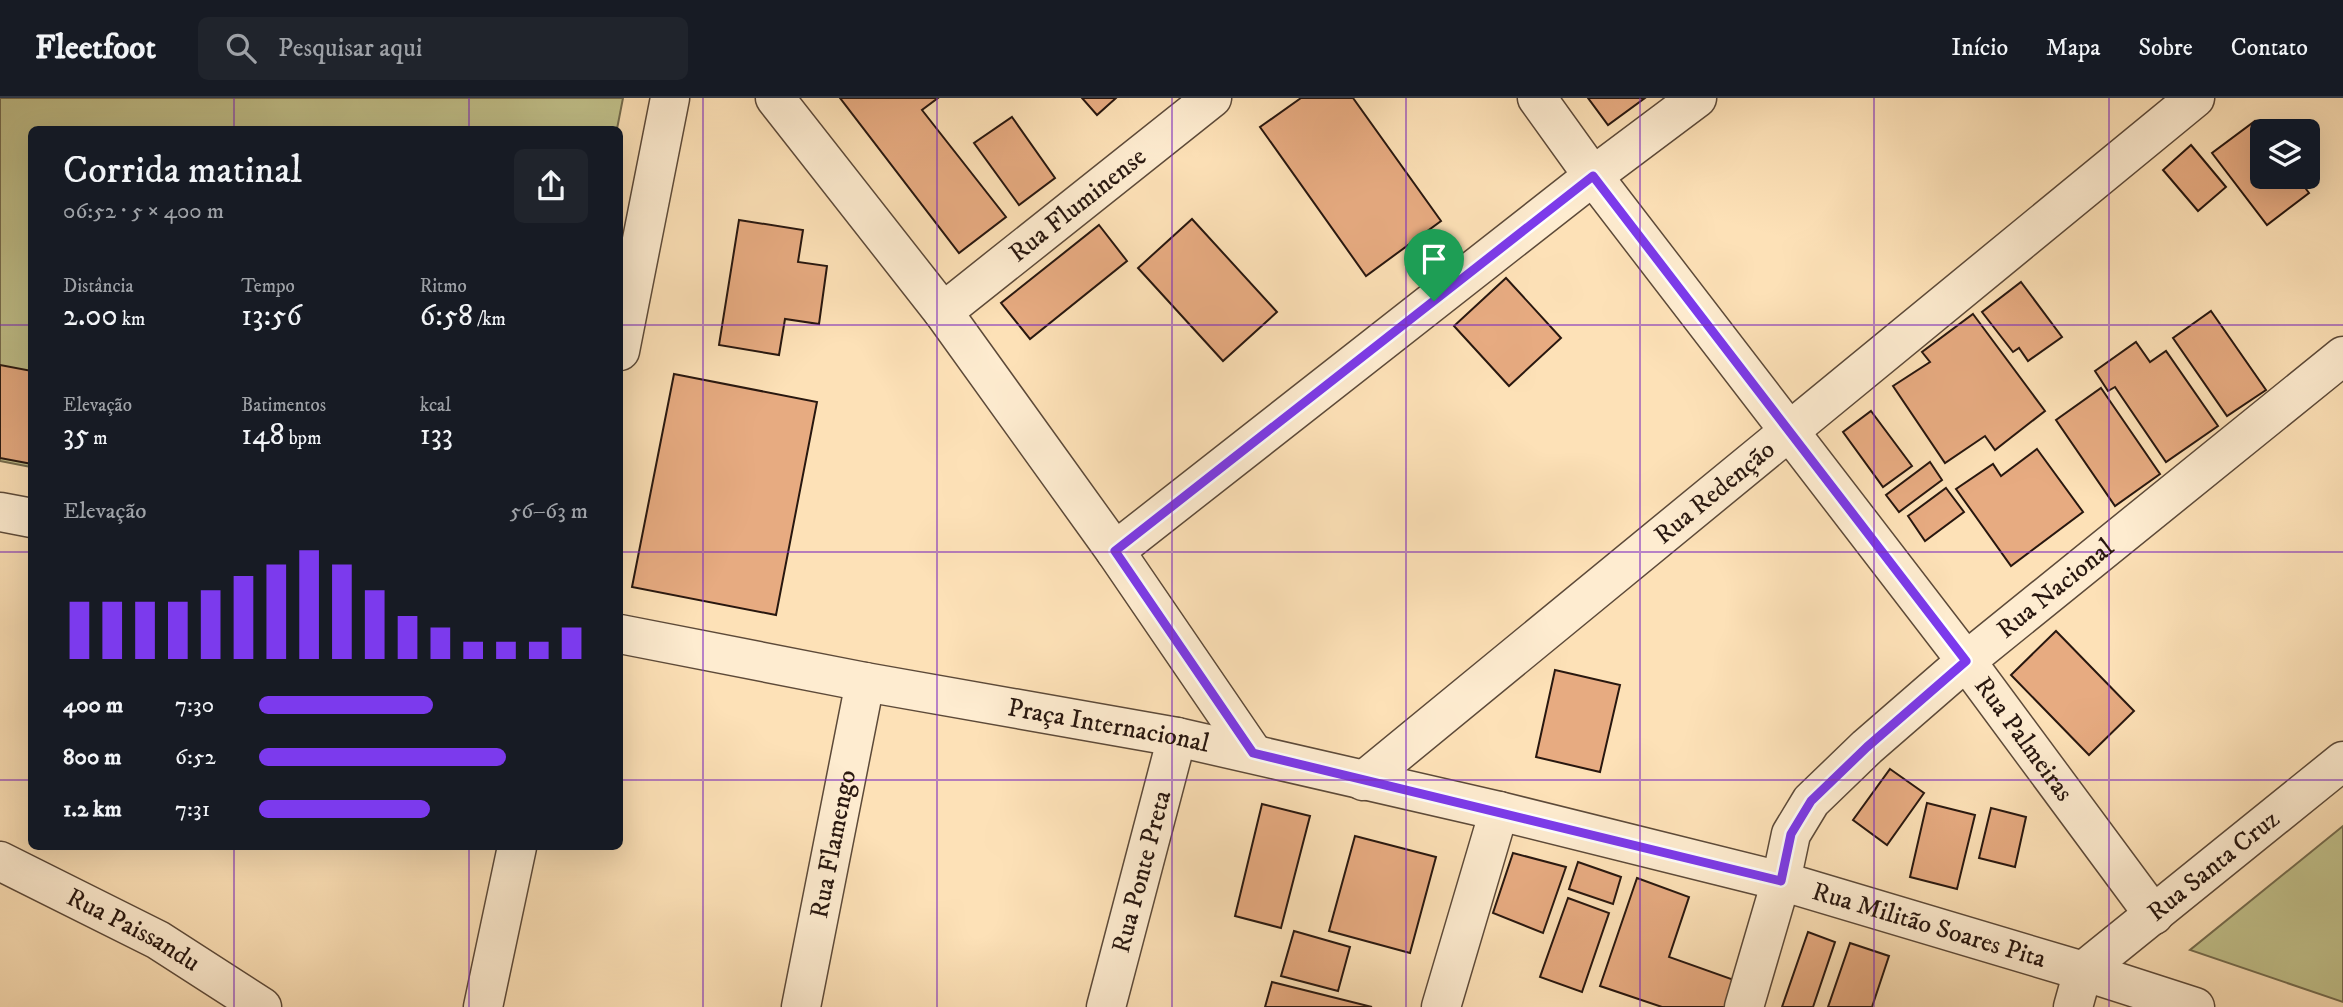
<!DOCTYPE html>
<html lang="pt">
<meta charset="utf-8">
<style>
body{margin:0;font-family:"IM FELL DW Pica",serif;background:#20242c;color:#f1f3f6;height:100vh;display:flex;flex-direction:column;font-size:26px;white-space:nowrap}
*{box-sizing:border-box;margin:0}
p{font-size:23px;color:#9ea1a6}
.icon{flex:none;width:38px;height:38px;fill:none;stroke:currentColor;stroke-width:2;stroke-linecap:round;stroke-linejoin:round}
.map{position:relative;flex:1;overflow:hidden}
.side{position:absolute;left:28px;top:28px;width:595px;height:724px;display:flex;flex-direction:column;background:#171b24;border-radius:10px;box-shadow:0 7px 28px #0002}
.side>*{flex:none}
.fabs{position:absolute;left:2250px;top:21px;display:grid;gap:14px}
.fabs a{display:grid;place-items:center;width:70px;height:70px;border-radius:10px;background:#171b24;box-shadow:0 7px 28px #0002;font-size:35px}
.pin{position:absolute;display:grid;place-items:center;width:60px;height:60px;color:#fff;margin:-72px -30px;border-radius:50% 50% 50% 0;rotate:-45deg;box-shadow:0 0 7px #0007}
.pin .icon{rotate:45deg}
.round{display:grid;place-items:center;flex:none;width:74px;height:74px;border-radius:10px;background:#20242c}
.head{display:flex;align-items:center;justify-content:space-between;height:119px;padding:0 35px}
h1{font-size:38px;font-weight:600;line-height:52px}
.stats{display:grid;grid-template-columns:repeat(3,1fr);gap:10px;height:119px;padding:7px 35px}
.stats div{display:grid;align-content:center}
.stats b{font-size:30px;font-weight:600}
.stats small{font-size:19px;font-weight:400}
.stats p{font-size:19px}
.chart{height:196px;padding:14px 35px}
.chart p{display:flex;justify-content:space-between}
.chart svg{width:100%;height:126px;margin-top:7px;stroke:#7c3aed;stroke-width:6}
ul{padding:0 35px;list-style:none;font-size:23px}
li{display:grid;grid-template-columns:112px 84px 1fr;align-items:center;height:52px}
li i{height:18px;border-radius:9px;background:#7c3aed}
header{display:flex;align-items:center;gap:42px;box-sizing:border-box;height:98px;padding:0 35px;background:#171b24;border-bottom:2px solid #363941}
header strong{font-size:33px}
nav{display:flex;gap:38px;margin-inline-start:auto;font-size:24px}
.search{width:490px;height:63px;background:#20242c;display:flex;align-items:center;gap:18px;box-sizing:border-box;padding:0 24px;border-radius:10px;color:#9ea1a6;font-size:26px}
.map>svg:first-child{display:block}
.green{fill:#c2c28c;stroke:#756c4e;stroke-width:2}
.building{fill:#e7ab81;stroke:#28170f;stroke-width:2}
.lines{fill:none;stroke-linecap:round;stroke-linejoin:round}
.minor-casing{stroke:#5d4a39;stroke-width:41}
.minor{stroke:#feecd0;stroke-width:38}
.route-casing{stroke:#fff;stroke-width:14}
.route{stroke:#7c3aed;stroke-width:9}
.grid{fill:none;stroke:#7b2cbf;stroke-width:2;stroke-opacity:0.55}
.labels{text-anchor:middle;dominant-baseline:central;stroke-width:7;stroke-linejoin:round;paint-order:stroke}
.street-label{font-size:26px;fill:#28170f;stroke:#feecd0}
</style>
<header>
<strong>Fleetfoot</strong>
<div class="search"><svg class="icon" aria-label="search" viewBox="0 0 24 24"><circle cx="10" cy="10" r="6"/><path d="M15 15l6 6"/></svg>Pesquisar aqui</div>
<nav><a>Início</a><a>Mapa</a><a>Sobre</a><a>Contato</a></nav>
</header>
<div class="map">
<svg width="2343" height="909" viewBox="0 0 2343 909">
<rect width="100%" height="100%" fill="#fde1b7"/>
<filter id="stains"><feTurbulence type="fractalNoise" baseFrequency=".00286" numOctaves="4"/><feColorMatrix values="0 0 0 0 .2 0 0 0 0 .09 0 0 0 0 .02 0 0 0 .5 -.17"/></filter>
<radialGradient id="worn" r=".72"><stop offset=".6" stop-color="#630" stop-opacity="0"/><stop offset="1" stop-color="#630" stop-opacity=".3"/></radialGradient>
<g class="green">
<polygon points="0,0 623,0 617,31 32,32 31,369 0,363"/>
<polygon points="2343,728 2343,904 2190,852"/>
</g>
<g class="building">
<polygon points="840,0 938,0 922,12 1006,119 959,155"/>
<polygon points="1082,0 1116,0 1097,17"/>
<polygon points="1301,0 1353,0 1441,123 1366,178 1260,29"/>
<polygon points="1588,0 1645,0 1608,27"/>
<polygon points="1012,19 1055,80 1019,107 974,45"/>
<polygon points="2255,23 2263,34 2263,79 2297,79 2309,95 2267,127 2212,55"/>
<polygon points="2191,47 2226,89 2198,113 2163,72"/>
<polygon points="1192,121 1277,214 1223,263 1138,170"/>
<polygon points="739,122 803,132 798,164 827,168 819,226 785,221 779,257 719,247"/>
<polygon points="1099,127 1127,163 1030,241 1001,205"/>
<polygon points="1506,180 1561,240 1509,288 1454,228"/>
<polygon points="2021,184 2062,239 2028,263 2019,250 2013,254 1982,214"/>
<polygon points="2211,213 2266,292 2227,318 2173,240"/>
<polygon points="1973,216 2045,313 1995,352 1985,338 1945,365 1893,288 1930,264 1922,254"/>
<polygon points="2136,244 2150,264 2166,253 2218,328 2166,364 2115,289 2108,293 2095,273"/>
<polygon points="0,267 32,273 32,366 0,360"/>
<polygon points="674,276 817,304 776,517 632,489"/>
<polygon points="2101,290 2160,376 2115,408 2056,322"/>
<polygon points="1871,313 1912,368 1883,389 1843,334"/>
<polygon points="2037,351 2083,414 2011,468 1956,391 1993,366 2001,378"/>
<polygon points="1930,364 1942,382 1899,414 1886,397"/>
<polygon points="1946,390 1964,414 1925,443 1908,418"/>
<polygon points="2056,533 2134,613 2089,657 2011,577"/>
<polygon points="1555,572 1620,587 1600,674 1536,659"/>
<polygon points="1890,671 1924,695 1887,747 1853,722"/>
<polygon points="1927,705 1975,717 1957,791 1910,779"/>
<polygon points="1262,706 1310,718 1281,830 1235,818"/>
<polygon points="1991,710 2026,719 2015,769 1979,760"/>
<polygon points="1355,738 1436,759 1410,855 1329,833"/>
<polygon points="1513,755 1566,769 1543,835 1493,815"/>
<polygon points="1578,764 1621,779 1613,806 1569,791"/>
<polygon points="1637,780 1689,799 1669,859 1737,883 1728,909 1662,909 1600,888"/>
<polygon points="1568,800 1609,815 1582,894 1540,879"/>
<polygon points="1294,833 1350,849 1338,893 1281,878"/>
<polygon points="1808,834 1835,844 1813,909 1782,909"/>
<polygon points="1850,845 1889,858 1872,909 1828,909"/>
<polygon points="1272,884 1372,909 1265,909"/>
</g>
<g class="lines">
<defs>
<g id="minor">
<polyline points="775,0 943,214 1115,453 1253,655"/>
<path id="s1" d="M1537 0 1593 78 1966 563 2154 817"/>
<path id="s2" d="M943 214 1212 0"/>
<polyline points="620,253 670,0"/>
<polyline points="0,414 32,420"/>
<polyline points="1115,453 1593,78 1697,0"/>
<path id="s3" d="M620 536 865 584 1177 639 1499 713 1781 783 2083 873 2195 909"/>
<path id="s4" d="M1363 683 2195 0"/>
<path id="s5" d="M0 763 158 842 262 909"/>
<polyline points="483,909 517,749"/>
<path id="s6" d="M801 909 865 584"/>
<path id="s7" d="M1106 909 1177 639"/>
<polyline points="1441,909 1499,713"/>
<path id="s8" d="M1744 909 1781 783 1791 736 1811 703 1867 649 1966 563 2343 258"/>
<path id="s9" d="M2073 909 2083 873 2343 663"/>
</g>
</defs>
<use href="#minor" class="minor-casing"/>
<use href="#minor" class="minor"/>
</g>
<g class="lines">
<defs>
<polygon id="route" points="1593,78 1966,563 1867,649 1811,703 1791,736 1781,783 1253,655 1115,453"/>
</defs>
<use href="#route" class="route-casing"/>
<use href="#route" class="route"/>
</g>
<path class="grid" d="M234 0V32M469 0V32M703 0V909M937 0V909M1172 0V909M1406 0V909M1640 0V909M1874 0V909M2109 0V909M0 227H32M620 227H2343M0 454H32M620 454H2343M0 682H32M620 682H2343M234 749V909M469 749V909"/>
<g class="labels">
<g class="street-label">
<text stroke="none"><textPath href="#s2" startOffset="172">Rua Fluminense</textPath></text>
<text stroke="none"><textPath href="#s4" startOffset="455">Rua Redenção</textPath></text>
<text stroke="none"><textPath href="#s8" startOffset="542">Rua Nacional</textPath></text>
<text stroke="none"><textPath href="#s3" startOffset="497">Praça Internacional</textPath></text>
<text stroke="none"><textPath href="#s1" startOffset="805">Rua Palmeiras</textPath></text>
<text stroke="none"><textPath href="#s6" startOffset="166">Rua Flamengo</textPath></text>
<text stroke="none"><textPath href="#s9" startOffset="205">Rua Santa Cruz</textPath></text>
<text stroke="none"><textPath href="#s7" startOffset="140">Rua Ponte Preta</textPath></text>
<text stroke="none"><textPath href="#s3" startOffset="1342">Rua Militão Soares Pita</textPath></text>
<text stroke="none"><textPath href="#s5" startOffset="150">Rua Paissandu</textPath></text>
</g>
</g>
<rect width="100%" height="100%" filter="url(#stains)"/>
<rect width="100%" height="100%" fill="url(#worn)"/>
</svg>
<div class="fabs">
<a><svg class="icon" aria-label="layers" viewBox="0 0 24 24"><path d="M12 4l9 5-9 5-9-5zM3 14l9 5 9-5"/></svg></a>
</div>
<div class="pin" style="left:1434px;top:203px;background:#1e9e55"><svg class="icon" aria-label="arrive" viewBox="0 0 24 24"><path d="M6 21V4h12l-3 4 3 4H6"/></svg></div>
<section class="side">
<div class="head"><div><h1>Corrida matinal</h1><p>06:52 · 5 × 400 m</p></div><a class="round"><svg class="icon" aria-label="share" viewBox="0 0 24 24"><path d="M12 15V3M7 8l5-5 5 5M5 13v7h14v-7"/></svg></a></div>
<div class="stats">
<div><p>Distância</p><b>2.00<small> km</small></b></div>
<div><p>Tempo</p><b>13:56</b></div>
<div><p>Ritmo</p><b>6:58<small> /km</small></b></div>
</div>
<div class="stats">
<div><p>Elevação</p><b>35<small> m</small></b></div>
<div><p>Batimentos</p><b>148<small> bpm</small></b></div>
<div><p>kcal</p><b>133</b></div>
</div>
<div class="chart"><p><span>Elevação</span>56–63 m</p>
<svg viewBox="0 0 160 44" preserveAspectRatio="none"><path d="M5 44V24M15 44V24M25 44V24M35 44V24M45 44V20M55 44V15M65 44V11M75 44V6M85 44V11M95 44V20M105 44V29M115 44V33M125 44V38M135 44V38M145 44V38M155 44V33"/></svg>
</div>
<ul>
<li><b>400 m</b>7:30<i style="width:53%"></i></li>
<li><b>800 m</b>6:52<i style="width:75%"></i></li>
<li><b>1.2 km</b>7:31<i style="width:52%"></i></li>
</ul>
</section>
</div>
